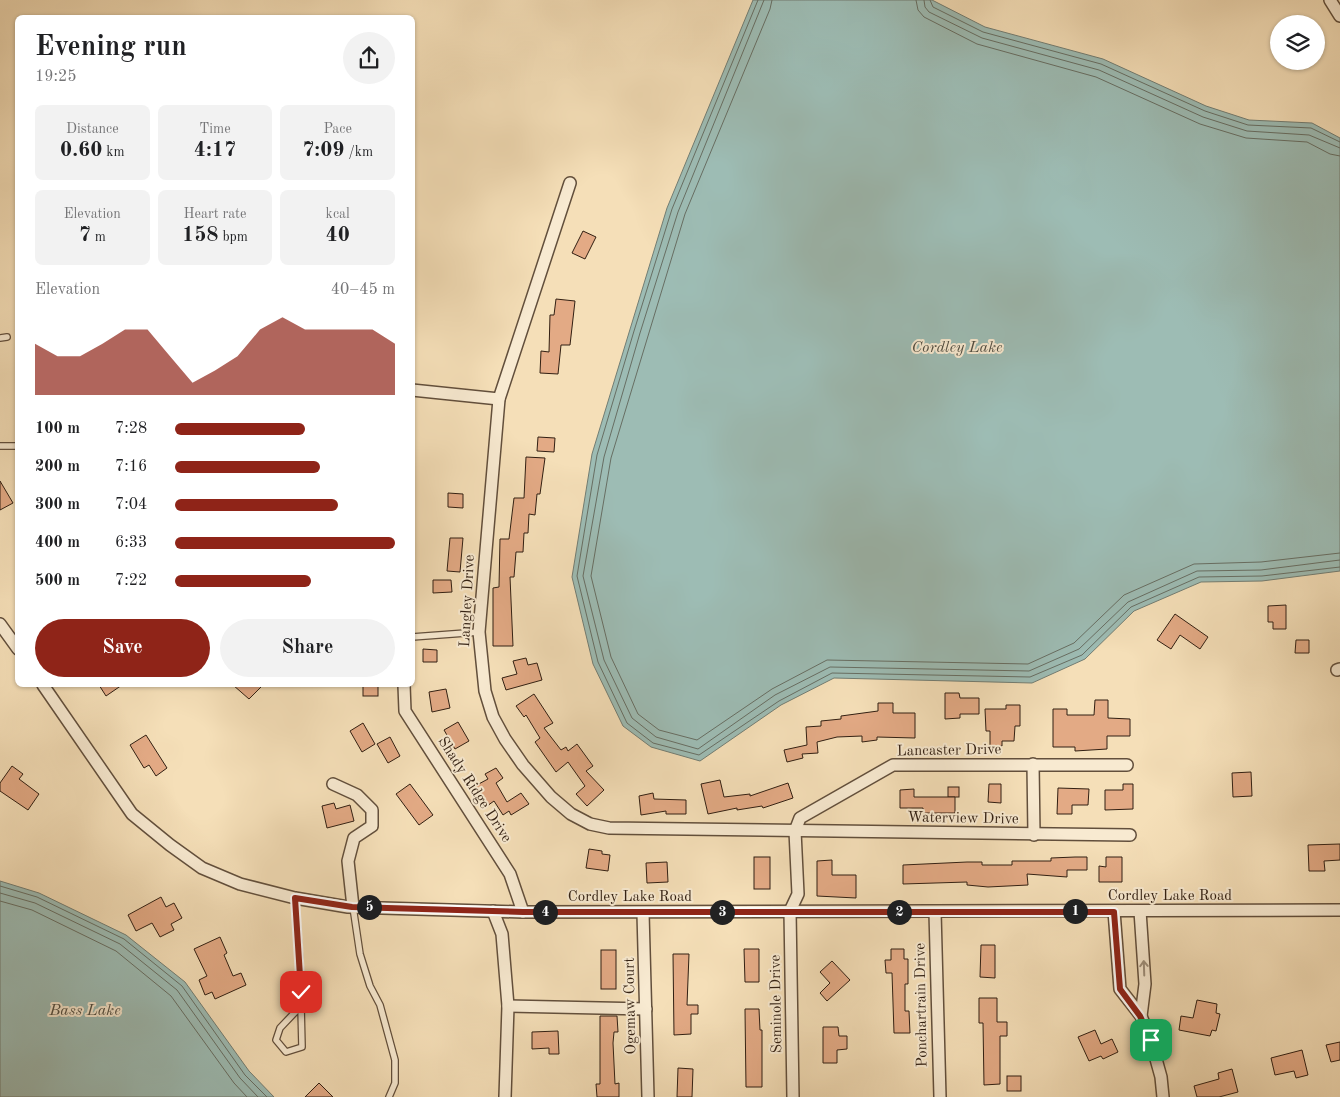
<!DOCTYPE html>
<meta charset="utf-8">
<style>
body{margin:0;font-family:"Old Standard TT",serif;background:#f2f2f2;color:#202124;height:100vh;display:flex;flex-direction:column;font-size:19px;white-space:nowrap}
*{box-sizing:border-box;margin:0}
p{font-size:16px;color:#757577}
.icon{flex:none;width:28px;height:28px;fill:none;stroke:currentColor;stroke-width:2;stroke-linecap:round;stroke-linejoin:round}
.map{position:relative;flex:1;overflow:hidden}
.details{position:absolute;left:15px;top:15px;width:400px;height:672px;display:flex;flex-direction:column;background:#fff;border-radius:8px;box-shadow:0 1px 4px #0004}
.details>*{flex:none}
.buttons{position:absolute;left:1270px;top:15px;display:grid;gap:10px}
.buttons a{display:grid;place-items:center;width:55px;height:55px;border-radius:50%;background:#fff;box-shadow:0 1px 4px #0004;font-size:25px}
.pin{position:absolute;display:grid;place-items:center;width:42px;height:42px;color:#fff;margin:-21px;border-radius:10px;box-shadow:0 2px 8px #0006}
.km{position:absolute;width:25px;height:25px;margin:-12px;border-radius:50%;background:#222;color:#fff;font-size:14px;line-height:25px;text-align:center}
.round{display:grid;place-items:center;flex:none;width:52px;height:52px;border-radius:26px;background:#f2f2f2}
.headline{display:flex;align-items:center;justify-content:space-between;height:85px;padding:0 20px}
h1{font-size:28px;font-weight:800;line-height:38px}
.figures{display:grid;grid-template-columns:repeat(3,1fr);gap:8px;height:85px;padding:5px 20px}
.figures div{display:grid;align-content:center;border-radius:8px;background:#f2f2f2;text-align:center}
.figures b{font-size:21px;font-weight:800}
.figures small{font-size:14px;font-weight:400}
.figures p{font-size:14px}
.chart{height:140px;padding:10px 20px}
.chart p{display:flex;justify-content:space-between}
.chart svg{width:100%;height:90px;margin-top:5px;fill:#8f2418;opacity:.7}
.cta{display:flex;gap:10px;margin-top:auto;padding:10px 20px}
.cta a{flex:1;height:58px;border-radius:30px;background:#8f2418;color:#fff;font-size:20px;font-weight:800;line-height:58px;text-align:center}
.cta a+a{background:#f2f2f2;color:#202124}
ul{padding:0 20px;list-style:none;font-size:16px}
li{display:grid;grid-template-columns:80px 60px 1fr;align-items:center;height:38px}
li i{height:12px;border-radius:6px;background:#8f2418}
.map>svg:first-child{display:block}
.water{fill:#9dbcb4;stroke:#727d73}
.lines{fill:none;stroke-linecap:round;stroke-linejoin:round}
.shore{stroke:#676e63;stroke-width:1}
.building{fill:#e3aa85;stroke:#311f12}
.lane-casing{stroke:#624f3c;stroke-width:8}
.street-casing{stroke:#624f3c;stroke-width:14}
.lane{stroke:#f8ead1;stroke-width:5.5}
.street{stroke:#f8ead1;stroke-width:11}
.oneway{stroke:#9e8f7b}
.route-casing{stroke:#fff;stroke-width:10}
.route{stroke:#8f2418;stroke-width:6}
.labels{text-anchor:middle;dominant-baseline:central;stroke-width:4;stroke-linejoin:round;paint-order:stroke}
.street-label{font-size:15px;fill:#311f12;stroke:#f8ead1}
.water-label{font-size:16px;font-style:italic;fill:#514e43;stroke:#f8ead1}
</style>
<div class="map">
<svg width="1340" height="1097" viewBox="0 0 1340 1097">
<rect width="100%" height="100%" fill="#f5dfb8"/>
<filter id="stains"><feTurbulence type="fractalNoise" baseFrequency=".004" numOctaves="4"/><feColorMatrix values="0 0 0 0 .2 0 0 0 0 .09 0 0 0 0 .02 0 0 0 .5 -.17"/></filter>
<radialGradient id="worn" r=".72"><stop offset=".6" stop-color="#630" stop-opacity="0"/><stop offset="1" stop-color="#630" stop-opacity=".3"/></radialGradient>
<g class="water">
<polygon points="753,0 932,0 985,27 1103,59 1206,106 1249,120 1312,123 1340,138 1340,571 1262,581 1201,582 1134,611 1085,659 1032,683 834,678 781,705 700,761 651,747 623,726 593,664 572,577 592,454 667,208"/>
<polygon points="0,881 39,893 126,935 185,982 249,1071 274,1097 0,1097"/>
</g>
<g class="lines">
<g class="shore">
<polyline points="758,0 672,209 634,331 597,455 577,576 598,662 627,723 653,743 699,755 779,701 832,673 1030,677 1082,655 1131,607 1199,577 1262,576 1340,567"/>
<polyline points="764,0 678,212 640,333 604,457 583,576 604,660 632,718 656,737 698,749 775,695 830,667 1029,671 1079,649 1128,602 1197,571 1261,570 1340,560"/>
<polyline points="772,0 770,9 685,214 611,458 591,576 611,657 638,714 659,730 697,740 772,689 827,660 1028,664 1074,643 1124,595 1194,564 1261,562 1340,553"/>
<polyline points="916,0 918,10 924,17 977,44 1096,77 1200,124 1246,138 1307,142 1330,154 1340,156"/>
<polyline points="924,0 925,7 929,12 982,38 1099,70 1203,117 1247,131 1309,135 1340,148"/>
<polyline points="930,0 933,7 983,32 1101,64 1205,111 1248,125 1311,128 1340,142"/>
<polyline points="0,886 37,897 124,939 182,986 245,1075 267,1097"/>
<polyline points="0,893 35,903 120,944 177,990 240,1078 258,1097"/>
<polyline points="0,901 32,910 116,951 171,996 234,1083 247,1097"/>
</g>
</g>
<g class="building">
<polygon points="583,231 596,237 585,259 572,253"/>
<polygon points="556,299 575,301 570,345 561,345 558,374 540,373 541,351 549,352 550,315 554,315"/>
<polygon points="538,437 555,438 554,452 537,451"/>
<polygon points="526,457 545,458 540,494 537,494 535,515 529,514 528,533 524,533 523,552 516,552 514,577 510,577 513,646 493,646 493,588 499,587 500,539 509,539 514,498 524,498"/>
<polygon points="0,481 13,503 0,510"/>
<polygon points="448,493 463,494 463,508 448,507"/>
<polygon points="450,538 463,538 460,572 447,571"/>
<polygon points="433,580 451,580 452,592 433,593"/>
<polygon points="1286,605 1286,629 1273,629 1273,622 1268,622 1268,606"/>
<polygon points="1175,614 1208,637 1200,649 1180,635 1171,649 1157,640"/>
<polygon points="1296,640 1309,640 1309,653 1295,653"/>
<polygon points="423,649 437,650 437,662 423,662"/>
<polygon points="526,658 528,665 537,663 542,680 506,690 502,678 517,674 513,661"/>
<polygon points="99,685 122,685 106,696"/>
<polygon points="233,685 263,685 249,699"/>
<rect x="363" y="685" width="15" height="11"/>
<polygon points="446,689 450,708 432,712 429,692"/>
<polygon points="945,693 959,693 960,698 979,698 979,714 960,714 960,718 945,719"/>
<polygon points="534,694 553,723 544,728 561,750 566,747 568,751 577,744 593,766 586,771 604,790 587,806 576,794 585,786 568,762 556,772 535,742 540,738 526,715 524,717 516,706"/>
<polygon points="1095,700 1108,700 1108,718 1130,719 1130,736 1107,736 1107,749 1075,751 1075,747 1053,747 1053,709 1067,709 1067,715 1094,715"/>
<polygon points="878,703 893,703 893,713 915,713 915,738 877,737 877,740 862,742 862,736 837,737 817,742 818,753 802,754 803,758 787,762 784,750 807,745 806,727 821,726 821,721 841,719 841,716 878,711"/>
<polygon points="1006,705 1020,705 1020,726 1015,726 1014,741 1002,741 1002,746 990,746 990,731 986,731 985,709 1006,709"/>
<polygon points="458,722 469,741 455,749 444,730"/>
<polygon points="363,723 375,744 362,752 350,731"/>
<polygon points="146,735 167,768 156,776 149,765 144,768 130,745"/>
<polygon points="390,737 400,756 388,763 377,744"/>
<polygon points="12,766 23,774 19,779 39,794 28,810 0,791 0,783"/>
<polygon points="496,768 503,778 496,783 507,802 521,793 529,804 511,815 509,811 503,815 494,801 487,806 475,786 488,779 485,774"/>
<polygon points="1251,772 1252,796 1233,797 1232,773"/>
<polygon points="720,780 724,797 750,794 750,796 788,783 793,798 763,808 762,806 737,810 737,808 708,814 701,784"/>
<polygon points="410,784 433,815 419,825 396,794"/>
<polygon points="989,784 1001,784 1001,803 988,802"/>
<polygon points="1123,784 1133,784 1133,809 1105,810 1105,790 1123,790"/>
<rect x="948" y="787" width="11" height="10"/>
<polygon points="1058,788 1089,789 1088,805 1072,805 1072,814 1057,814"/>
<polygon points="914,789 914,797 955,797 955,813 923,813 923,808 900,808 900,790"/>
<polygon points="653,793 654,799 686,800 686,814 666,814 666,811 641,815 639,796"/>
<polygon points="334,803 336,809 350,805 354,821 327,828 322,806"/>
<polygon points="1340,844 1340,860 1324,861 1325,871 1309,871 1308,845"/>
<polygon points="589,849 602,851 602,854 610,855 608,871 586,868"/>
<rect x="754" y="857" width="16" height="32"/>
<polygon points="1075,857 1087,857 1087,870 1067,870 1067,877 1027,874 1028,885 988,887 967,885 967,882 903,884 903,865 967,862 982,862 982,865 1012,865 1012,861 1051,861 1051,858"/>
<polygon points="1106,857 1122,857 1122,882 1099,882 1099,866 1106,867"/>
<polygon points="832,860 832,875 856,875 856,898 817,896 817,861"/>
<polygon points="667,862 668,882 647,883 646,863"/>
<polygon points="161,897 166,907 174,903 182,918 171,924 174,930 160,937 152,923 136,931 128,915"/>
<polygon points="220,937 227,953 224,955 233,976 241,973 246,985 215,999 212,992 205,995 199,980 207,976 194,949"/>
<polygon points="981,945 995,945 995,978 980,977"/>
<polygon points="744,949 759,949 759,982 745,982"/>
<polygon points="891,949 904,949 904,959 908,959 908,984 905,984 905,1011 909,1011 910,1033 894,1033 892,973 886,973 885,960 891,960"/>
<rect x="601" y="950" width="15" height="39"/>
<polygon points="673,954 689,954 687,1005 698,1005 698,1014 691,1014 691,1034 674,1035"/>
<polygon points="832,961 850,980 827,1001 820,993 830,983 820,972"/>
<polygon points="979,998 997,998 997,1022 1007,1022 1007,1036 1000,1036 1000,1084 984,1085 983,1023 979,1023"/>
<polygon points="1197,1000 1217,1004 1216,1013 1220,1014 1216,1031 1212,1030 1210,1036 1179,1030 1181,1016 1193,1018"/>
<polygon points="745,1009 759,1009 760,1030 762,1030 762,1087 746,1087"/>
<polygon points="600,1016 617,1016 618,1032 614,1032 613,1043 615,1084 619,1083 619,1097 597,1097 596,1084 600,1084"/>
<polygon points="823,1027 838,1027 839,1036 847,1036 847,1049 837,1050 837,1063 823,1063"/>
<polygon points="1095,1030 1101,1044 1112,1039 1118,1052 1103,1059 1101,1056 1089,1061 1078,1037"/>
<polygon points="558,1031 559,1054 549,1054 549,1048 532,1049 532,1032"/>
<polygon points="1340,1042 1340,1060 1331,1062 1326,1045"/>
<polygon points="1302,1050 1308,1075 1296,1078 1294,1071 1275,1075 1271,1058"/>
<polygon points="678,1068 693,1069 692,1097 677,1097"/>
<polygon points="1232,1069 1238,1092 1219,1097 1197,1097 1194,1086 1219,1079 1218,1073"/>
<rect x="1007" y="1076" width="14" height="15"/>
<polygon points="319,1083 333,1097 305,1097"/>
</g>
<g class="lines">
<defs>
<g id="lane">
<polyline points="0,338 7,337"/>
<polyline points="0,446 18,446"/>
<polyline points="412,637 479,632"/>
<polyline points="295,898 300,965 302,1047 286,1052 276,1040 280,1028 300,1007"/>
<polyline points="353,907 360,954 370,986 380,1005 395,1060 395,1083 389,1097"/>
</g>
<g id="street">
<polyline points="1330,0 1340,16"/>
<polyline points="570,183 499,399 479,632 485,691 493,717 505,739 523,765 551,797 571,814 590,824 609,828 1130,835"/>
<polyline points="412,390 499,399"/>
<polyline points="0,624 18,649"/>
<polyline points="1337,670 1340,669"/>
<polyline points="43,685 132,814 170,845 202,868 240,884 295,898 348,907 523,912 1340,910"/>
<polyline points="404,685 405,711 510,874 523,912"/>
<polyline points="1033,764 1034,835"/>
<polyline points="333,784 357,795 372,810 372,826 354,838 348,861 353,907"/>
<polyline points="493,911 502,934 508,1006 505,1097"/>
<polyline points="1114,911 1120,989 1141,1016 1151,1041 1161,1077 1163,1097"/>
<polyline points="1140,911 1145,984 1141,1016"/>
<polyline points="935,912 940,1097"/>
<polyline points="643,913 648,1097"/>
<polyline points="508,1006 646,1009"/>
<polyline points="793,1097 790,911 798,894 795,831 800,818 893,765 1127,765"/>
</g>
</defs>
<use href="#lane" class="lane-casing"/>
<use href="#street" class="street-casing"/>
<use href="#lane" class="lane"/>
<use href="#street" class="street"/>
</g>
<defs><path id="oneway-shaft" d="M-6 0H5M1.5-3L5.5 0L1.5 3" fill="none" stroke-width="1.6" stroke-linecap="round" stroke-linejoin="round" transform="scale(1.25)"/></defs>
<use class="oneway" href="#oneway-shaft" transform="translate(1144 968) rotate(-92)"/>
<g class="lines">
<defs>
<polyline id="route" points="301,992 295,898 352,907 523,912 1114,912 1120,989 1140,1016 1151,1040"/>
</defs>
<use href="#route" class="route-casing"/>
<use href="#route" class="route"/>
</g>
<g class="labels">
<g class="street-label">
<text transform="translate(468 601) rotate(-87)">Langley Drive</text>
<text transform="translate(949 751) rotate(-1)">Lancaster Drive</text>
<text transform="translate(474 790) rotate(57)">Shady Ridge Drive</text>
<text transform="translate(963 819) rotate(1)">Waterview Drive</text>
<text x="1170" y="896">Cordley Lake Road</text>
<text x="630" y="897">Cordley Lake Road</text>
<text transform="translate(777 1004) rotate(-91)">Seminole Drive</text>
<text transform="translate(922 1005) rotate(-91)">Ponchartrain Drive</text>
<text transform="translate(631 1006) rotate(-91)">Ogemaw Court</text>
</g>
<g class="water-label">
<text x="957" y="348">Cordley Lake</text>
<text x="85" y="1011">Bass Lake</text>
</g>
</g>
<rect width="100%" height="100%" filter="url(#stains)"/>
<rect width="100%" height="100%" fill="url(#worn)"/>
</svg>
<div class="buttons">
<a><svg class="icon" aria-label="layers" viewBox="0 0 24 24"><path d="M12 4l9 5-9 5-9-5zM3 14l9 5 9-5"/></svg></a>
</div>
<div class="pin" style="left:1151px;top:1040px;background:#1e9e55"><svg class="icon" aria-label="arrive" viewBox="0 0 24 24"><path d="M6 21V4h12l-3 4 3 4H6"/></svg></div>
<div class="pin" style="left:301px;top:992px;background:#d93025"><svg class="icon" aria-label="check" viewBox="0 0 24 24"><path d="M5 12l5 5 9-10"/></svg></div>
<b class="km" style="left:1075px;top:911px">1</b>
<b class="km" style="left:899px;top:912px">2</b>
<b class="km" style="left:722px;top:912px">3</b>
<b class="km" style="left:545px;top:912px">4</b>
<b class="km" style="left:369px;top:907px">5</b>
<section class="details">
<div class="headline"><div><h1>Evening run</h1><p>19:25</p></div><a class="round"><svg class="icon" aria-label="share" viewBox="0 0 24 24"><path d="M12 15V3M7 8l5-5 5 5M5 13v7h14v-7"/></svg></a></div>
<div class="figures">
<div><p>Distance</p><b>0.60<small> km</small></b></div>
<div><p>Time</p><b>4:17</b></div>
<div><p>Pace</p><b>7:09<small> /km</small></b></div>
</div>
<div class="figures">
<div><p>Elevation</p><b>7<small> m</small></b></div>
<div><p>Heart rate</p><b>158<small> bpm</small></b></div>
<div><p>kcal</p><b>40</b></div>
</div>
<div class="chart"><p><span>Elevation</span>40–45 m</p>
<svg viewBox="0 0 160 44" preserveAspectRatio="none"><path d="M0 44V19L10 25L20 25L30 19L40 12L50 12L60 25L70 38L80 32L90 25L100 12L110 6L120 12L130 12L140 12L150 12L160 19V44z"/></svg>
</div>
<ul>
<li><b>100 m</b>7:28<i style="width:59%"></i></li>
<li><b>200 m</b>7:16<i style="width:66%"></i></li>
<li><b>300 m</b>7:04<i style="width:74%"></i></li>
<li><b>400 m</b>6:33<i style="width:100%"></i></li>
<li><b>500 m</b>7:22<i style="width:62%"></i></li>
</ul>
<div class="cta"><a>Save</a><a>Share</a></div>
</section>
</div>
